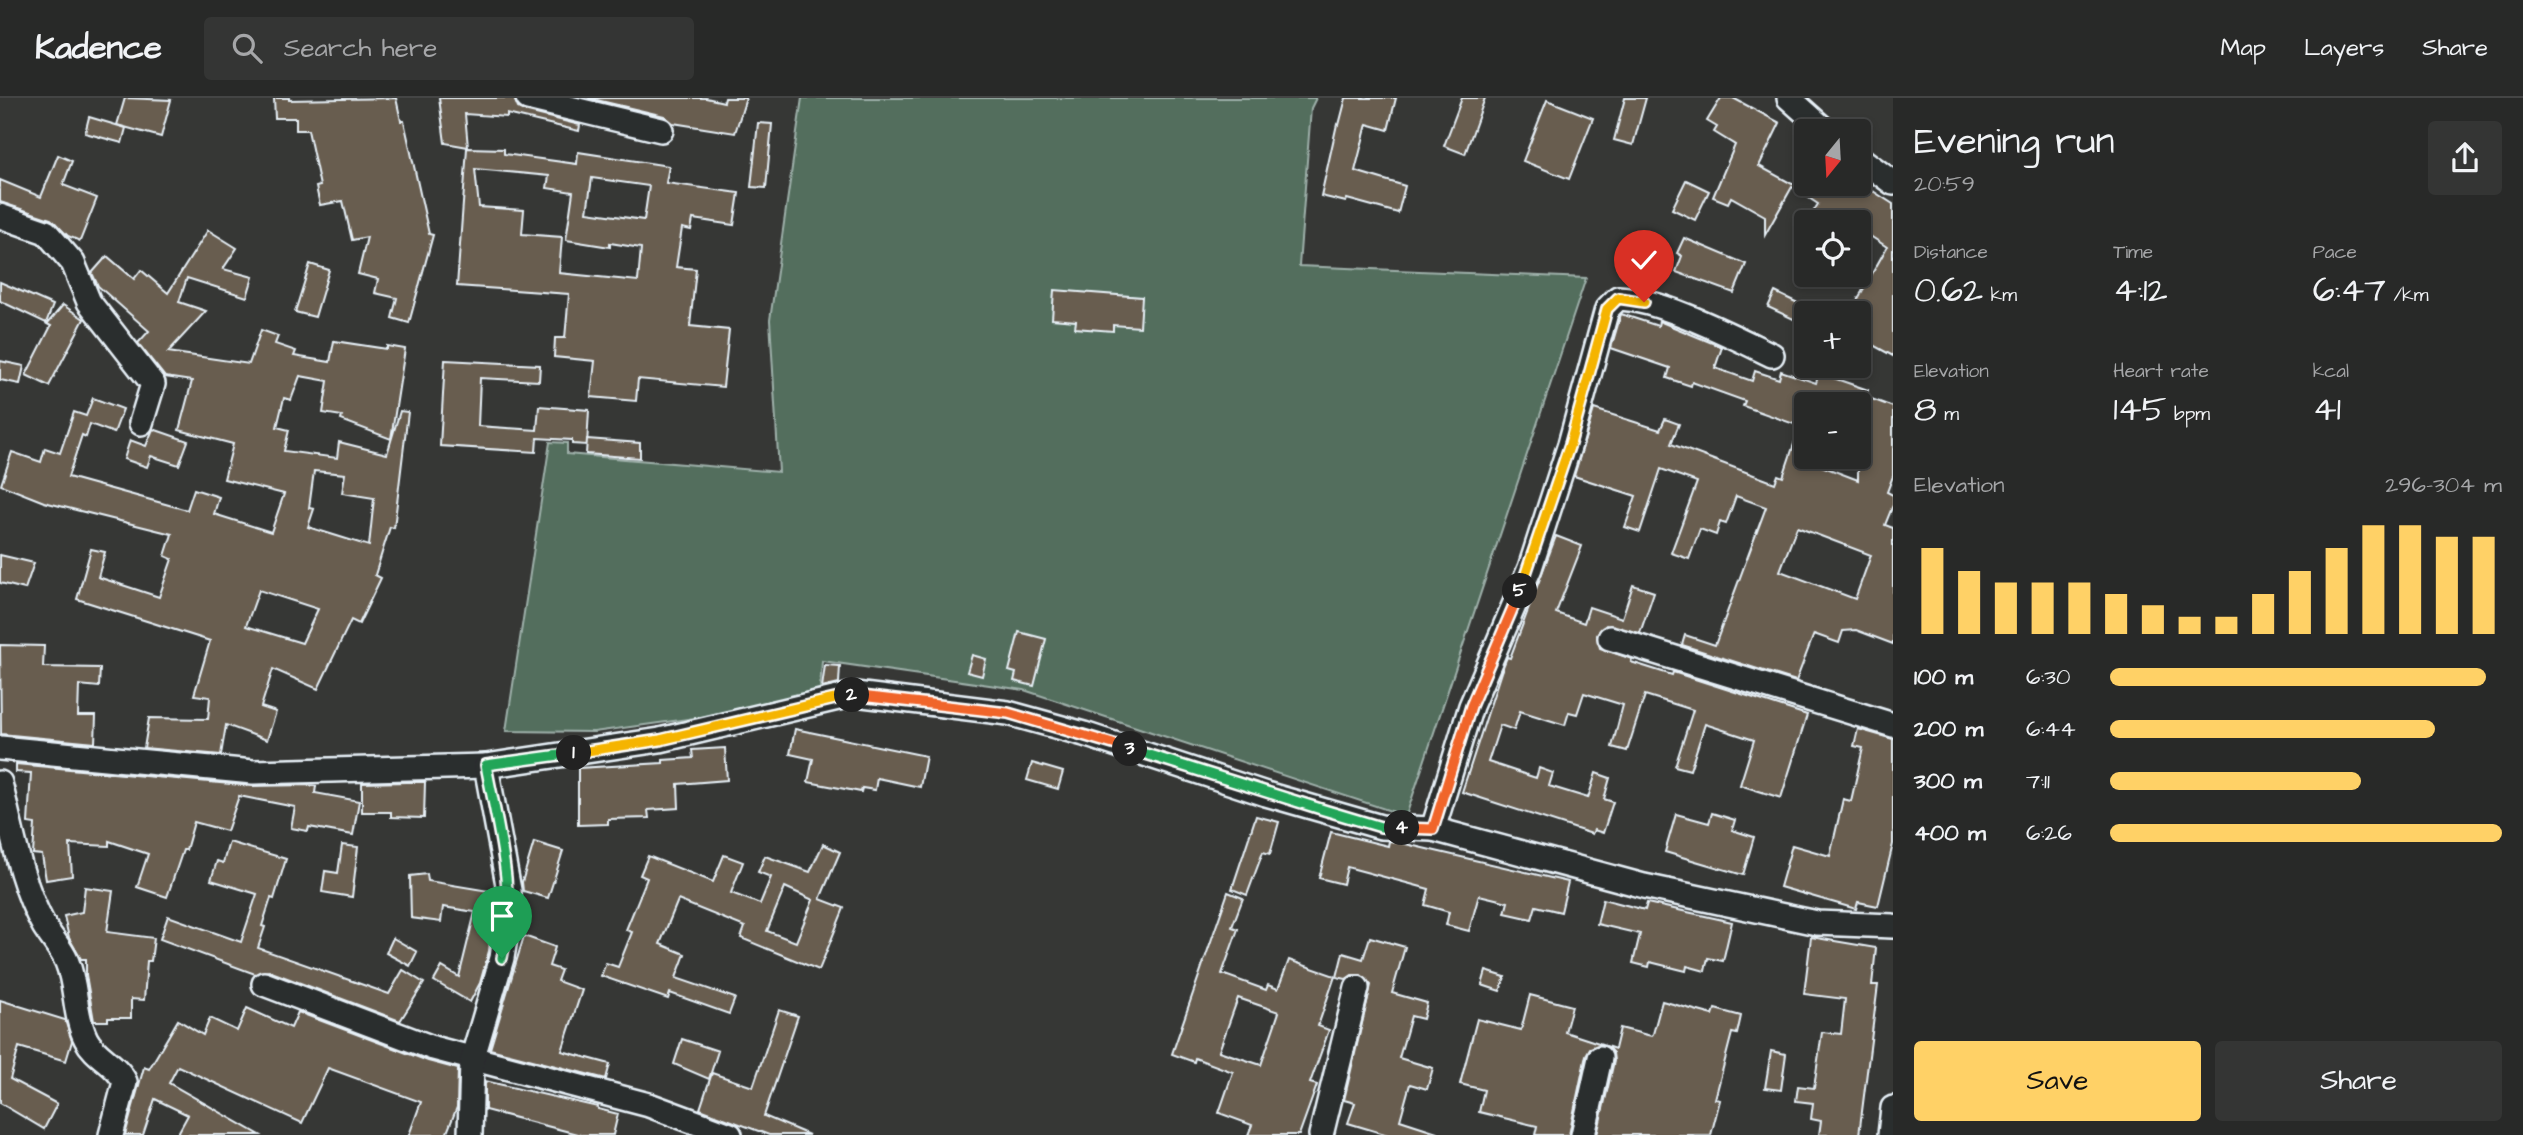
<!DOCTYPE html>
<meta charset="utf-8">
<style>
body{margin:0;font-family:"Architects Daughter",sans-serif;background:#343534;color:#f1f3f6;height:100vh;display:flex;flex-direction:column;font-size:26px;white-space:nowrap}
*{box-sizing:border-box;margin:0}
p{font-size:23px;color:#a5a6a8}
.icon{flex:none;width:38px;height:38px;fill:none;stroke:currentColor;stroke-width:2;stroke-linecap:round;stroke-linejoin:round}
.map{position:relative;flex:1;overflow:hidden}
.drawer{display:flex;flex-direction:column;background:#282928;width:630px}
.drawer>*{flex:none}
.needle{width:46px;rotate:198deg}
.buttons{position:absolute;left:1794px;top:21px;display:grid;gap:14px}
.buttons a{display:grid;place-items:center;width:77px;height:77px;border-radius:7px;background:#282928;box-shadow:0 4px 10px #0003,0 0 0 2px #444545;font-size:35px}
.pin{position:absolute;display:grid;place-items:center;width:60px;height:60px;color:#fff;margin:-72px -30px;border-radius:50% 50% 50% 0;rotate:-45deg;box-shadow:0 0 7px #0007}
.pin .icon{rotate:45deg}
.km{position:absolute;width:35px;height:35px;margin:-18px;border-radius:50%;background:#222;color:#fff;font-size:19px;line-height:35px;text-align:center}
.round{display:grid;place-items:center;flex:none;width:74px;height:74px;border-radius:7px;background:#343534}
.summary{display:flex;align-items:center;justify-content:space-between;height:119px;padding:0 21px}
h1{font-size:38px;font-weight:600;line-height:52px}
.figures{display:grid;grid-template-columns:repeat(3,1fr);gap:10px;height:119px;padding:7px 21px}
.figures div{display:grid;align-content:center}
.figures b{font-size:35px;font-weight:600}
.figures small{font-size:19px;font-weight:400}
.figures p{font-size:19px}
.chart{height:196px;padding:14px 21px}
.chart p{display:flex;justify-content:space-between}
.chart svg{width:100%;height:126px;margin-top:7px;stroke:#ffd166;stroke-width:6}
.cta{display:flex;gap:14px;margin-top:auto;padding:14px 21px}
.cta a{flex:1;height:80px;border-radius:7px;background:#ffd166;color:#111;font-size:28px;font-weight:600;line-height:80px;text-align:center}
.cta a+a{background:#343534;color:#f1f3f6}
ul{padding:0 21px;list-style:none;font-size:23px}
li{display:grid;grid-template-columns:112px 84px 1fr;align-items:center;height:52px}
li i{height:18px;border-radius:9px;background:#ffd166}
header{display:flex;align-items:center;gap:42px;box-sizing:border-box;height:98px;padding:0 35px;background:#282928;border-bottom:2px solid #444545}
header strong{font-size:33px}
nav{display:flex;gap:38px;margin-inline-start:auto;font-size:24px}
.search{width:490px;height:63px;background:#343534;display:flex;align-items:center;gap:18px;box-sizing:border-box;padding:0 24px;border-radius:7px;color:#a5a6a8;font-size:26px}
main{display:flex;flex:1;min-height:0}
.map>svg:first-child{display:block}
.green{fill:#536e5d;stroke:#9eb0aa;stroke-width:2}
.building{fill:#685d4f;stroke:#e8f1f8;stroke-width:2;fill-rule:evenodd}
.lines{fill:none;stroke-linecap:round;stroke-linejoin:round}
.minor-casing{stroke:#e8f1f8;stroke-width:28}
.minor{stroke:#2a2d2e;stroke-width:23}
.split-1-casing{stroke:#fff;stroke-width:14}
.split-2-casing{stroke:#fff;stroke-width:14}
.split-3-casing{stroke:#fff;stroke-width:14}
.split-4-casing{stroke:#fff;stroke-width:14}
.split-5-casing{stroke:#fff;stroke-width:14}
.split-6-casing{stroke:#fff;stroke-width:14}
.split-1{stroke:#22a559;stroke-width:9}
.split-2{stroke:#f5b400;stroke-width:9}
.split-3{stroke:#f0652b;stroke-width:9}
.split-4{stroke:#22a559;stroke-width:9}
.split-5{stroke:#f0652b;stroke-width:9}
.split-6{stroke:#f5b400;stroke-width:9}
</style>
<header>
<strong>Kadence</strong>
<div class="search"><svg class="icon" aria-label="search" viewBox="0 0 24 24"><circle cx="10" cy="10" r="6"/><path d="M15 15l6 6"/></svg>Search here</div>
<nav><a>Map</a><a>Layers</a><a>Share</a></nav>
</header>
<main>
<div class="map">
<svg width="1893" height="1037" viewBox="0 0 1893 1037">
<rect width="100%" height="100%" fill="#363735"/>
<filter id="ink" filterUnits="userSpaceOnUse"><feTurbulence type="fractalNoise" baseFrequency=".0143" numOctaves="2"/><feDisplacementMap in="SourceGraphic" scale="14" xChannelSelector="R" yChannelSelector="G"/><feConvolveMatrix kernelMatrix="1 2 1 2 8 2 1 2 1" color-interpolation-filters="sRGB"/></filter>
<g filter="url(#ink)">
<polygon class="green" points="802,0 1316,0 1311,10 1299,168 1586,180 1406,718 1024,592 822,563 820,591 724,616 594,634 506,633 550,344 567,345 567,356 779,374 770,222"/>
<g class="building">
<polygon points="125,0 171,2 161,39 117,27"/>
<polygon points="274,0 289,0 289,2 396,0 401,23 404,23 429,136 433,137 409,225 392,220 397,200 375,195 378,181 358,176 367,139 352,142 343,103 320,107 316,89 320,88 308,32 296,32 296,20 275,20"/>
<polygon points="439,0 514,0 518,10 524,13 580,27 579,33 507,16 507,19 465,16 468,49 445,45"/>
<polygon points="588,0 706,0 724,4 725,0 746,0 735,35 673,25 664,18"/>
<polygon points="1346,0 1396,0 1388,32 1367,26 1355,73 1405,88 1398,115 1347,101 1346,104 1321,98 1337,26 1339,27"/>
<polygon points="1462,0 1485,0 1465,56 1444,48"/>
<polygon points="1625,0 1646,0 1633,47 1614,42"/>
<polygon points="1721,0 1733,0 1780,25 1759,68 1792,86 1862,86 1893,106 1893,258 1858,239 1858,215 1850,215 1887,149 1858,130 1858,124 1807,124 1818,106 1792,89 1765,137 1765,118 1731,99 1728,105 1713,99 1735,47 1714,34 1717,29 1707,23"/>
<polygon points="1547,2 1593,20 1569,81 1523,63"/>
<polygon points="89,19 126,30 122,45 85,35"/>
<polygon points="758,25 772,26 766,90 751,89"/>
<path d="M467 50 504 51V56L577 66 578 54 669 68 666 85 739 95 734 127 693 121 691 132 682 130 676 169 696 171 690 228 729 232 723 289 638 281 636 303 591 299 595 263 554 259 555 240H565L569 196 457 188ZM475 71 549 78 547 90 573 94 566 142 610 149V145L641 150 638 183 559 175 562 139 522 136 524 112 479 109ZM592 80 649 88 644 122 587 114Z"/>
<polygon points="58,57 72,63 63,87 97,100 80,143 68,138 51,121 0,104 0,82 41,99"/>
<polygon points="1686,82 1709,93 1695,122 1672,111"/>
<path d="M208 132 237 150 223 171 253 179 247 199 187 180 179 204 206 213 168 254 249 266 261 232 278 238 275 246 296 253 294 258 330 264 334 243 387 251V248L405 251 391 341 341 322 342 318 323 315 328 283 300 278 291 302 284 300 277 329 289 332 284 353 337 360 339 344 387 356 400 313 408 314 394 430 390 429 375 477 381 480 359 526 351 522 318 591 273 571 261 609 276 614 267 642 226 627 221 657 144 650 149 620 208 621 210 599 194 597 210 543 77 501 91 451 105 454 98 479 159 499 172 461 165 458 172 436 44 404 1 387 12 354 41 364 45 350 60 355 74 314 86 318 93 300 123 311 114 335 90 326 86 339 82 337 68 379 187 412 194 391 219 399 214 416 271 434 284 396 224 381 233 346 179 332 192 283 165 279 138 245 149 233 98 188 92 175 107 158 134 181 141 172 168 195ZM314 373 345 376 342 395 374 400 369 448 308 429 314 411 309 410ZM259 492 318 511 302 545 246 528Z"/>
<polygon points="1684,140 1746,166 1734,195 1676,174 1682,158 1677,155"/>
<polygon points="310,166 329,172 315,219 295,214"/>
<polygon points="0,184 53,207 46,225 0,203"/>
<polygon points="1054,192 1142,199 1140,229 1113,227 1113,233 1075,230 1076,223 1052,221"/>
<polygon points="1775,194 1806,209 1806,227 1768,209"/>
<polygon points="63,207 84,221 49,288 26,277 51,228 47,226"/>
<path d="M1621 216 1658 228 1659 223 1722 249 1715 270 1752 283 1755 273 1779 281 1781 273 1816 285 1819 275 1868 292 1866 299 1893 309V378L1887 394 1893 397V407L1885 427 1893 430V546L1856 532 1843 533 1839 545 1814 536 1796 583 1682 547 1685 537 1715 547 1766 409 1736 398 1726 426 1720 424 1716 437 1700 431 1689 461 1671 455 1697 384 1661 371 1640 434 1625 429 1636 398 1574 378 1594 311 1660 332 1665 321 1679 326 1671 346 1775 385 1778 377 1783 379 1800 328 1743 308 1745 303 1692 284 1691 288 1667 280 1670 270 1611 250ZM1866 299 1858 319V382L1821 368 1824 359H1806V306H1863ZM1797 429 1871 457 1855 501 1780 473Z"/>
<polygon points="445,262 540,267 539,283 480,280 478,328 537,332 539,308 589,312 587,347 572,346 572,342 537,340 536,354 440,348"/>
<polygon points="0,263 24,268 20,286 0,282"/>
<polygon points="153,331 188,343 179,367 151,358 147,369 124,361 130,342 146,348"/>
<polygon points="587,341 640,345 640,360 586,356"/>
<polygon points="1556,438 1582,448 1556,515 1584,525 1589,509 1622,520 1633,487 1654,494 1640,535 1606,527 1597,537 1600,550 1632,561 1631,564 1672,577 1673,574 1807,617 1781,700 1740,687 1754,642 1705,626 1690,672 1675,668 1693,612 1645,597 1627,653 1612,649 1623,607 1584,595 1577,616 1569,614 1565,627 1520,613 1514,632 1500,627 1488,664 1536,680 1539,670 1553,675 1549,688 1588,700 1596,675 1610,680 1604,701 1613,704 1603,735 1594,732 1592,736 1462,694 1501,574 1507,559 1510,560"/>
<polygon points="0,457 34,465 25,491 0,485"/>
<polygon points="1019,534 1046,541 1034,588 1014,583 1016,575 1009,573"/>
<polygon points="0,547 44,548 43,569 100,570 99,589 79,587 78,618 96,618 95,645 1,636"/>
<polygon points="972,557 986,561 982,578 967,574"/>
<polygon points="825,567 840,568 839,585 822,589"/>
<polygon points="795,631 926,658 920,689 877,680 875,692 862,690 861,694 808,684 813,661 790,656"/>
<polygon points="1858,631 1893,641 1893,746 1878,808 1858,804 1856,811 1780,789 1792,747 1830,758 1843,701 1851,703 1863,650 1854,648"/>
<polygon points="725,650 727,682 678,686 679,710 648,712 649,720 608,721 608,726 578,727 578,670 663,665 663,662 693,660 692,652"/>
<polygon points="1032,665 1063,674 1058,691 1027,682"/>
<polygon points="16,666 252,688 307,687 316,688 315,695 359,703 353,737 309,729 308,733 291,730 295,709 239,698 227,733 194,724 186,752 183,752 167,799 137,789 148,756 109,743 109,748 70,746 72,778 46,782 42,757 33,756 35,726 28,725 31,675 16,674"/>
<polygon points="406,684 425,684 424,720 391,719 391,714 362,714 362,685"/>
<polygon points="1712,715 1735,722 1732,732 1754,739 1743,777 1665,754 1676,716 1709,725"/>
<polygon points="1256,718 1279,724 1270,756 1263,754 1247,797 1232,791"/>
<polygon points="1331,734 1388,748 1389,743 1397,744 1568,784 1561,814 1536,808 1532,821 1505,815 1508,804 1479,797 1469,833 1446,827 1449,814 1425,807 1429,791 1347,769 1343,786 1319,780"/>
<polygon points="229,744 286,761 274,801 271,800 262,828 265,829 258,850 389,896 403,872 424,885 400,923 269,873 255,876 160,841 168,818 241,844 257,796 211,782 217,763 223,765"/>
<polygon points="534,744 563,753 548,800 523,793 522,784"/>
<path d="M823 746 840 754 820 801 844 810 819 872 741 840 745 829 678 802 660 846 685 856 676 880 735 900 729 916 670 895 668 901 601 878 606 865 618 869 632 834 626 832 647 780 640 777 648 758 713 784 724 757 743 764 731 795 760 806 771 779 758 774 765 758 810 774ZM785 789 813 802 796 844 767 833Z"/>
<polygon points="342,747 358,749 352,799 322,794 325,773 338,775"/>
<polygon points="427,776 428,783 495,794 489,853 480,885 470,904 434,883 442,869 459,879 475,814 443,809 441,824 411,820 410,778"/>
<polygon points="85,789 113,793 107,834 154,840 151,863 147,863 144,902 131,901 131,920 108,920 108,923 94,923 86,877 86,861 81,861 69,840 64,818 82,814"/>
<path d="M1228 794 1243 800 1232 829 1238 831 1222 876 1266 892 1268 887 1278 891 1289 862 1335 878 1318 928 1329 932 1310 985 1317 987 1299 1037H1248L1252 1027 1219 1015 1233 974 1195 960 1194 964 1172 956ZM1238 900 1279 914 1261 967 1219 953Z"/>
<polygon points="1603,801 1645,812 1647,805 1732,824 1723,863 1708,860 1705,873 1687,868 1686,873 1650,864 1649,869 1633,865 1640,836 1597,826"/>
<polygon points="524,838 555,849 549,868 561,872 557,883 582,892 562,953 610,966 606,981 490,951"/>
<polygon points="1370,839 1405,849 1392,895 1427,905 1423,921 1411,918 1399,960 1433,970 1427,991 1410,986 1400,1022 1437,1034 1437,1037 1388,1037 1348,1025 1355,1005 1344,1002 1371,887 1361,877 1352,877 1346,881 1337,879 1343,855 1363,861"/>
<polygon points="1811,839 1876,850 1872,887 1878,887 1859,1037 1819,1037 1821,1023 1811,1021 1813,1005 1796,1003 1798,988 1814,990 1822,934 1841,936 1845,901 1804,896"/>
<polygon points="393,840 417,854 410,868 386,855"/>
<polygon points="1486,873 1505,879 1500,893 1482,887"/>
<polygon points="1530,897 1572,908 1565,934 1602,946 1590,950 1586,957 1569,1037 1535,1037 1537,1028 1479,1014 1484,992 1460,986 1477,921 1521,932"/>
<polygon points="0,902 65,922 72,943 66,963 19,949 10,981 57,1006 44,1031 0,1005"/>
<polygon points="1662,903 1713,917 1715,911 1741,918 1737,936 1732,935 1715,1001 1720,1002 1711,1037 1597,1037 1614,963 1613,955 1606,948 1615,951 1620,930 1651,938 1653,936"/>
<polygon points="247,910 291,930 298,914 428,963 458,971 457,1009 446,1037 409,1037 421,1004 328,970 302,1025 178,968 169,985 260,1037 177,1037 188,1017 155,1001 143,1037 125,1037 144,969 149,971 178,922 203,937 210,920 237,933"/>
<polygon points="779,912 798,918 764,1018 809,1037 769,1037 700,1011 712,975 753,989"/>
<polygon points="682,941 718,953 709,981 674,966"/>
<polygon points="1771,953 1786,956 1781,992 1765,990"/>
<polygon points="485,983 598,1009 598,1011 618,1016 613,1037 581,1037 485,1012"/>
</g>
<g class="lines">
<defs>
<g id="minor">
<polyline points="528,0 661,32"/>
<polyline points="1789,0 1826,33"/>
<polyline points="1858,59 1893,85"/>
<polyline points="0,118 46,134 73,165 89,204 153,286 141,325"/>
<polyline points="1610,540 1893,627"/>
<path d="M0 650 253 674 486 668 660 642 855 596 1008 615 1084 636 1266 696 1381 729 1433 731 1471 608 1530 470 1570 346 1607 211 1618 200C1660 201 1732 238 1772 257"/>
<path d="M0 685C12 732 20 785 44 828 52 841 61 850 67 864 77 888 74 918 86 941 95 959 117 966 125 984L111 1037"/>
<polyline points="1433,731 1644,788 1817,825 1893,828"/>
<polyline points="264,886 433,950 649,1007 730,1037"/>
<polyline points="470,1037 472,962 502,860 509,814 509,792 486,668"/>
<polyline points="1321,1037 1357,890"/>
<polyline points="1583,1037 1600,960"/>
<polyline points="1890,1037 1893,1010"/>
</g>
</defs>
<use href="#minor" class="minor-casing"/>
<use href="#minor" class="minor"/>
</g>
</g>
<g class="lines" filter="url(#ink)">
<defs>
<path id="split-1" d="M502 860C517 795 498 732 486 667L574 655"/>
<polyline id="split-2" points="574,655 660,642 852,597"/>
<polyline id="split-3" points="852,597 1008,615 1130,651"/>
<polyline id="split-4" points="1130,651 1324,712 1381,729 1402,730"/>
<polyline id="split-5" points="1402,730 1433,731 1471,608 1520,493"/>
<polyline id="split-6" points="1520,493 1570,346 1607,211 1618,200 1644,204"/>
</defs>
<use href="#split-1" class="split-1-casing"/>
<use href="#split-2" class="split-2-casing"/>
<use href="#split-3" class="split-3-casing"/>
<use href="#split-4" class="split-4-casing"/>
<use href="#split-5" class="split-5-casing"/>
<use href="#split-6" class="split-6-casing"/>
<use href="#split-1" class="split-1"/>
<use href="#split-2" class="split-2"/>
<use href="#split-3" class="split-3"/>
<use href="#split-4" class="split-4"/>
<use href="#split-5" class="split-5"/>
<use href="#split-6" class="split-6"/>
</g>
</svg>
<div class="buttons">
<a><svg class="needle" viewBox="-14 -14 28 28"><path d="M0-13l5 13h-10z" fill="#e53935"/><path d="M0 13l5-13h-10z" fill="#a5a6a8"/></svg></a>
<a><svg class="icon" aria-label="locate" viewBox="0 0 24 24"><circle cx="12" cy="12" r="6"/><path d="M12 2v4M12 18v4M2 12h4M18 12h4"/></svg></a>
<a>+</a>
<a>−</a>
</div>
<div class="pin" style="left:502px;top:860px;background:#1e9e55"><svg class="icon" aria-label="arrive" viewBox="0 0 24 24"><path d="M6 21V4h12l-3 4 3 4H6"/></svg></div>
<div class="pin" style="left:1644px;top:204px;background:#d93025"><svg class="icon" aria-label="check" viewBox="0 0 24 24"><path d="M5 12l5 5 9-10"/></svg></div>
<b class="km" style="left:574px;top:655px">1</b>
<b class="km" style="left:852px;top:597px">2</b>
<b class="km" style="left:1130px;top:651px">3</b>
<b class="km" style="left:1402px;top:730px">4</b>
<b class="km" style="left:1520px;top:493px">5</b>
</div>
<section class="drawer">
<div class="summary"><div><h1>Evening run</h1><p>20:59</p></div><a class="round"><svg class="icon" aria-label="share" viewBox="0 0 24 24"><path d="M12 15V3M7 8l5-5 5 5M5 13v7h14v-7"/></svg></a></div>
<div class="figures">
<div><p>Distance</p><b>0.62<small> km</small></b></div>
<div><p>Time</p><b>4:12</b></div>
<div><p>Pace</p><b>6:47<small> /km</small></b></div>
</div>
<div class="figures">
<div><p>Elevation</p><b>8<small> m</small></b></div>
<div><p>Heart rate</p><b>145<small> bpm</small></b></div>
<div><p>kcal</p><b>41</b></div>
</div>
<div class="chart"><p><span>Elevation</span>296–304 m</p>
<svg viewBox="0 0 160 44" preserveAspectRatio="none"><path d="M5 44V14M15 44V22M25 44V26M35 44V26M45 44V26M55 44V30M65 44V34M75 44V38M85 44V38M95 44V30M105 44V22M115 44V14M125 44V6M135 44V6M145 44V10M155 44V10"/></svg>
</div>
<ul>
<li><b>100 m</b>6:30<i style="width:96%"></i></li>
<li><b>200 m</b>6:44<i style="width:83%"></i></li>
<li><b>300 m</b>7:11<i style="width:64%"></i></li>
<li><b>400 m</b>6:26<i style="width:100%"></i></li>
</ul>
<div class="cta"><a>Save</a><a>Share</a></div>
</section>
</main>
